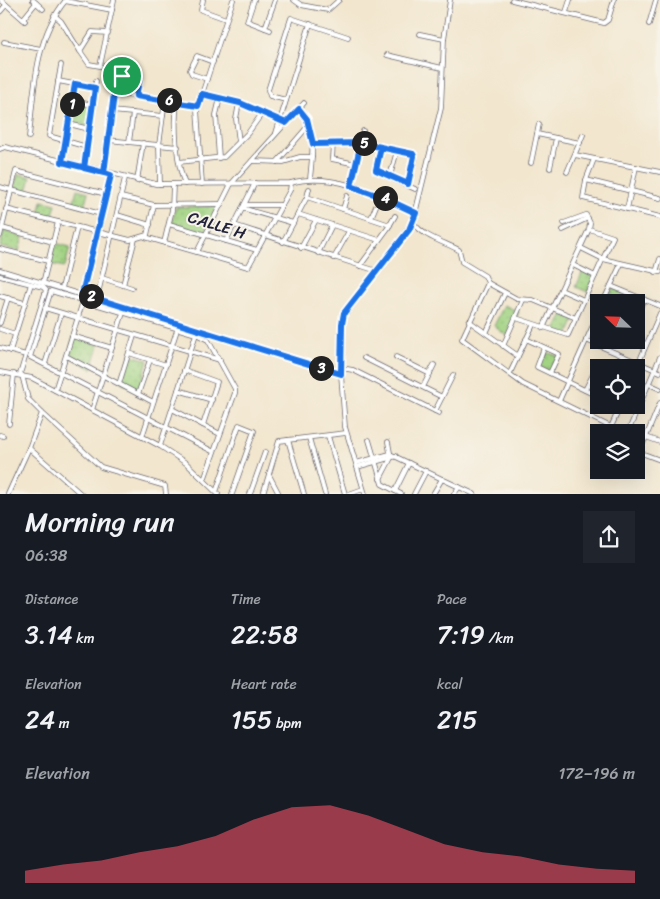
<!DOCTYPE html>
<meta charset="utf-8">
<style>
body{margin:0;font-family:Sriracha,sans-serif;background:#20242c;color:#f1f3f6;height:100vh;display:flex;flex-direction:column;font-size:19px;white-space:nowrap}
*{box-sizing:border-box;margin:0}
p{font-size:16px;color:#9ea1a6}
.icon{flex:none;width:28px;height:28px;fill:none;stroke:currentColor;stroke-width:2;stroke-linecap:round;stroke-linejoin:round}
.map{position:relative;height:494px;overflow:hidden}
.sheet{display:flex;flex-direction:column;background:#171b24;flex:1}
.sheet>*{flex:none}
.needle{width:32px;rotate:293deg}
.tools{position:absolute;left:590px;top:294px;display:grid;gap:10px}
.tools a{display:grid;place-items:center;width:55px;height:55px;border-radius:0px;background:#171b24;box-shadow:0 5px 20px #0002;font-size:25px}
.pin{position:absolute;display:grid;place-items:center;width:42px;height:42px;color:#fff;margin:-21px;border:2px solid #fff;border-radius:50%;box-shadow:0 1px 5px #0007}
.km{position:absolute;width:25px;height:25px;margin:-12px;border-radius:50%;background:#222;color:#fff;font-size:14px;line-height:25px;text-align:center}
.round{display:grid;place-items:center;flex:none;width:52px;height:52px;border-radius:0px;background:#20242c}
.head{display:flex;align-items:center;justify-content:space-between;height:85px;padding:0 25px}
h1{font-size:28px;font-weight:600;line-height:38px}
.stats{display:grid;grid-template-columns:repeat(3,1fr);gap:8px;height:85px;padding:5px 25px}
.stats div{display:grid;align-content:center}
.stats b{font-size:25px;font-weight:600}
.stats small{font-size:14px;font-weight:400}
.stats p{font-size:14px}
.chart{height:140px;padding:10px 25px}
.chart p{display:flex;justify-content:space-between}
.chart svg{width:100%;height:90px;margin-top:5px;fill:#d1495b;opacity:.7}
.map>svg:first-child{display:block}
.park{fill:url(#park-dots);stroke:#627a5e}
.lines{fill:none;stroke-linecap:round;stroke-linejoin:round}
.minor-casing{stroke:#6b676e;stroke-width:5.5}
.minor{stroke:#fff;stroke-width:4}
.route-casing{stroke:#fff;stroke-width:10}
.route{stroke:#1a73e8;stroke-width:6}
.labels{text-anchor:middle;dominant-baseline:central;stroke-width:4;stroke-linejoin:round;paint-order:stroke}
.street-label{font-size:16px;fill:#22223b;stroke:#f7f3e8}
</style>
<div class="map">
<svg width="660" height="494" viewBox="0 0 660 494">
<defs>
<pattern id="park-dots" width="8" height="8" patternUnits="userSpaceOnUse" patternTransform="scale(1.25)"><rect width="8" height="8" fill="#a1d382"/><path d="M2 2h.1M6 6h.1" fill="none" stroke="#8ab571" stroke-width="1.8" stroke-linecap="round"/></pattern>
</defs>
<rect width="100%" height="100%" fill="#f7f3e8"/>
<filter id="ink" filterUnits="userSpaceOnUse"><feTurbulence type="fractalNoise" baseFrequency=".02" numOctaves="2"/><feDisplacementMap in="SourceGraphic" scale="10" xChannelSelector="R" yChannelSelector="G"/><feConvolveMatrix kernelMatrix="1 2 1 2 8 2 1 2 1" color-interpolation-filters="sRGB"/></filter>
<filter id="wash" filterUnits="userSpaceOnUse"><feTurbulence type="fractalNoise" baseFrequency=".0096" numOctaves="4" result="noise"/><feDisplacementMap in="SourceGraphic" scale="20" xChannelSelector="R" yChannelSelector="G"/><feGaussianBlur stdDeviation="1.12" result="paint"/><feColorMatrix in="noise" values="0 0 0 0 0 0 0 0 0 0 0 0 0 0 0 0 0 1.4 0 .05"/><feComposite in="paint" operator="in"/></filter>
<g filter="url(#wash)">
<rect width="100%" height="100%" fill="#f2e6ce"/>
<g class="park">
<polygon points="120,77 137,81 135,95 117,92"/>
<polygon points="74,103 91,106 89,127 71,122"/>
<polygon points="18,174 31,177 27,192 14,188"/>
<polygon points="77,189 88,192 84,207 73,204"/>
<polygon points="42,201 56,204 52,218 39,215"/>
<polygon points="217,206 218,207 205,233 172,223 176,207"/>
<polygon points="4,231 23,237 19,251 0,247"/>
<polygon points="55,243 70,247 65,267 50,264"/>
<polygon points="583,271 594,277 588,292 576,287"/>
<polygon points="613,288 628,295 625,302 607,302"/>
<polygon points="504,305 519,312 507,336 494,326"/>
<polygon points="563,314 575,319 568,335 555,331"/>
<polygon points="73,337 99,345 92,369 68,356"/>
<polygon points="545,352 558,356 550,372 539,366"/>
<polygon points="130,355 148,360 139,391 121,382"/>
</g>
</g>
<g filter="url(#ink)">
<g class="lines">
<defs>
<g id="minor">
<polyline points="1,0 25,21"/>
<polyline points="33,0 43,9"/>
<polyline points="203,0 201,10 226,19"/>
<polyline points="254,0 247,21 270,30"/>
<polyline points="294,0 301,5 328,10 339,0"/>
<polyline points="512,0 604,23 608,20 614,0"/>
<polyline points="65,1 112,10"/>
<polyline points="0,12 6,5"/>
<polyline points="566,12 570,0"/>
<polyline points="54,15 61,21 80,51 92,32 108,33"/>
<polyline points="23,19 36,3"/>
<polyline points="649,24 656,0"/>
<polyline points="265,28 275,0"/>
<polyline points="420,34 444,39"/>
<polyline points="4,42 41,49"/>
<polyline points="80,51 89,64 100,66 114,0"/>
<polyline points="387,55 442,68"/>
<polyline points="61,65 49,136 87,147"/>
<polyline points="207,79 192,74 190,70 197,56 213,62"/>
<polyline points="58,81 95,88"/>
<polyline points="202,94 239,103 282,121"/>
<polyline points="136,96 165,101"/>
<polyline points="286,100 270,96 268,90 291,18 348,37"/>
<polyline points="73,101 93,105"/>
<path d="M177 102C174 125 176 164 185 184"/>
<path d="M299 109C318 125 312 156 310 179"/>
<polyline points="112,111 163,116"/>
<polyline points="69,124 89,129"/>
<polyline points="276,133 310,24"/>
<polyline points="537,134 580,143"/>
<path d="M29 137C34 90 35 37 66 0"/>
<polyline points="108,140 178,147"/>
<polyline points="129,142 133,113"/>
<polyline points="239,142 236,119 239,103"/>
<polyline points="333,143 332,159 356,164"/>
<polyline points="313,144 361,143 413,154 415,159 408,184"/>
<polyline points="381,147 376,171 415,189"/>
<path d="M0 149 5 147 156 184 291 183C333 171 378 195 416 213"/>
<polyline points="575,155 660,172"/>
<polyline points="219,158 216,115 220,98"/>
<polyline points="594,159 586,180 583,198 660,217"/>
<polyline points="252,161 283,162 300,157 312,157"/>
<polyline points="62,162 75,84"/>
<polyline points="179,162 224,157 248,133 263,112"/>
<polyline points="277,162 309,125"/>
<polyline points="531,163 539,124"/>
<polyline points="84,168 96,81"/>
<polyline points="550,168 556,138"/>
<polyline points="567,172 583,135"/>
<polyline points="104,173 114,94 119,77 122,75 139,81 136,96 114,94"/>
<polyline points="390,176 397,151"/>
<polyline points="586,180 660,198"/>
<polyline points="137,181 143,143"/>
<polyline points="160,184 159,145 165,101 198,106"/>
<polyline points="202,184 197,109 233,0"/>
<polyline points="351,186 363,131"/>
<polyline points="0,187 101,214"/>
<polyline points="121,197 154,205 221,204"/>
<polyline points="307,197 390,225"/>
<polyline points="244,205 282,205"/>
<polyline points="242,208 293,223"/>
<polyline points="6,209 130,240 147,235 154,205"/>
<polyline points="343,209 347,196"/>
<polyline points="627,209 636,167"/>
<polyline points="298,214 379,240"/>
<polyline points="117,215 150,225"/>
<polyline points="371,218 376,206"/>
<path d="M413 222C423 237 444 242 459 250L462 262 485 276 488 283 517 299 533 300 576 318"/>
<polyline points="169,224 257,250"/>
<polyline points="234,225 377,271"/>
<polyline points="2,228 53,242"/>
<polyline points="563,230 588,218"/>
<polyline points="0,236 16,171 106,194"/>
<polyline points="145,237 248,267 290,190 291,183"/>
<polyline points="226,241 255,183"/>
<polyline points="283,242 307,197 309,189"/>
<polyline points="164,243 172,210 173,184"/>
<polyline points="301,248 316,220"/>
<polyline points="581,248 603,259 660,272"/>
<polyline points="0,249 48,261"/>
<polyline points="197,252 231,184 304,103"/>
<polyline points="318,253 332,225"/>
<polyline points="334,258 349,231"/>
<polyline points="573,265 595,276"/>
<polyline points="360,266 388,228 395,216"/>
<polyline points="0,270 341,374"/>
<polyline points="656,272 660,259"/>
<polyline points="0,276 43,287 46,290 20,374"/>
<polyline points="102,278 132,288"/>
<polyline points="43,283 58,222"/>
<polyline points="488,283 462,339 523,384 611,427 615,432"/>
<polyline points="123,285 135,239"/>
<polyline points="611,286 660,306"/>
<polyline points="62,288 77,227"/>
<polyline points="561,290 584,300"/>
<polyline points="82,294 111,175"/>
<polyline points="0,296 24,303"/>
<polyline points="97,298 125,178"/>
<polyline points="603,302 621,264"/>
<polyline points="45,308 220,360"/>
<polyline points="636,317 644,299"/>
<polyline points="516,318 568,335 613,237 589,229"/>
<polyline points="469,321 518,356"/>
<polyline points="0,323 8,298"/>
<polyline points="543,328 589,229 590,223 586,215 564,223"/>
<polyline points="0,329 15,334"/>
<polyline points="486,333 505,293"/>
<polyline points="72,336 112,348"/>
<polyline points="526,339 559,354 550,373"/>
<polyline points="586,340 660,372"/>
<polyline points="636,340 646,344"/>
<polyline points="503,346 523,300"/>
<polyline points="0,348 26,355"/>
<polyline points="544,348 537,367 599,397"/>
<polyline points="10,351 31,284"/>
<polyline points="129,353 166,365"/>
<polyline points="66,356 153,402"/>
<polyline points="396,357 430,374"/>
<polyline points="364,358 442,397"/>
<polyline points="45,364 61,314"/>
<polyline points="341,368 353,370 439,413"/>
<polyline points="636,369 660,313"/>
<polyline points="184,370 217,382 203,425"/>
<polyline points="0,372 32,378 160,446 186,463 218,494"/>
<polyline points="510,373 533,325"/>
<polyline points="119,384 134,336"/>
<polyline points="649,384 660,389"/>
<polyline points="423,387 434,365"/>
<polyline points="55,390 83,301"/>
<polyline points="178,390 212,400"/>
<polyline points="585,390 597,367 600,368"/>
<polyline points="138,394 150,360"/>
<polyline points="559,401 599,312"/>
<polyline points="172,409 220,434"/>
<polyline points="92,410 123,313"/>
<polyline points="435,411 453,375"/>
<polyline points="42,413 101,467 165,486 166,494"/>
<polyline points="9,424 14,374"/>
<polyline points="611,427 621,405"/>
<polyline points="628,432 660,357"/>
<polyline points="0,435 3,436"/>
<polyline points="328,436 345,494"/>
<polyline points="142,437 177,330"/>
<polyline points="646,437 660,403"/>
<polyline points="309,438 325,494"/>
<polyline points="288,440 304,494"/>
<polyline points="369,440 382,484 401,494"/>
<polyline points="160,446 196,334"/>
<polyline points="29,448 81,494"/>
<polyline points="636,451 660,460"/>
<polyline points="639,452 646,437 660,442"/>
<polyline points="356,463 390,454 442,479"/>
<polyline points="357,467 396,456"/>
<polyline points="269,475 279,494"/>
<polyline points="380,479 391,458 388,442"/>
<polyline points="204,480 235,393 235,389 208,340 196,334 51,291 30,357 214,452"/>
<polyline points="395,491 409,463"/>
<polyline points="216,492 239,425 254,431 232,494"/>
<polyline points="8,494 29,448 42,413 28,399 22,375"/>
<polyline points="250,494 265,452"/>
<polyline points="263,494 279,441 346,433"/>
<polyline points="349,494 363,489"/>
<polyline points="365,494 345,427 341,374 342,318 413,222 441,108 444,39 450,0"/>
<polyline points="414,494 426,471"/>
<polyline points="433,494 442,479 474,494"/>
<polyline points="454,494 459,487"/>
</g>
</defs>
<use href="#minor" class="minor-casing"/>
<use href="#minor" class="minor"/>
</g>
</g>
<g class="lines" filter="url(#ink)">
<defs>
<path id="route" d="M122 76 119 77 114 94 104 173 84 168 95 88 75 84 62 162C78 166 95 170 111 175L82 294 341 374 342 324 344 313 409 230 416 213 382 197 351 186 361 143 413 154 414 156 408 184 376 170 381 147 361 143 313 144 307 119 299 109 286 123 240 103 202 94 198 106 136 96 139 81 122 76"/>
</defs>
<use href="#route" class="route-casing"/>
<use href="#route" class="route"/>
</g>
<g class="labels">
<g class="street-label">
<text transform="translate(217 225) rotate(17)">CALLE H</text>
</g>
</g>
</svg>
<div class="tools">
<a><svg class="needle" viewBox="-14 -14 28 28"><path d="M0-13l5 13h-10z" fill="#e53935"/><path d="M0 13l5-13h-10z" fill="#9ea1a6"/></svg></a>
<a><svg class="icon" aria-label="locate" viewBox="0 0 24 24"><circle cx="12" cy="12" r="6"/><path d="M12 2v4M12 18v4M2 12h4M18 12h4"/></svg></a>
<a><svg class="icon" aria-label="layers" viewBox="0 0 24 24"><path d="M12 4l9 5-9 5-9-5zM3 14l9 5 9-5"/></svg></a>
</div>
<div class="pin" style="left:122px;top:76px;background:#1e9e55"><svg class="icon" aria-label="arrive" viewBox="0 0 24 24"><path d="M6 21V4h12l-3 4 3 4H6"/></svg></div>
<b class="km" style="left:72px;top:104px">1</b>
<b class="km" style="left:91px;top:296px">2</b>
<b class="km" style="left:321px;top:368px">3</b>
<b class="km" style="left:385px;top:198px">4</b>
<b class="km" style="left:364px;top:143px">5</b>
<b class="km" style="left:169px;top:100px">6</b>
</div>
<section class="sheet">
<div class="head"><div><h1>Morning run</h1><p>06:38</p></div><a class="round"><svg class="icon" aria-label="share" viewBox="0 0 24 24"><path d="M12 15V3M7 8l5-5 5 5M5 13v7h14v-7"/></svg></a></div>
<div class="stats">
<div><p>Distance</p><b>3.14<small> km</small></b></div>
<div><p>Time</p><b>22:58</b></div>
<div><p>Pace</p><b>7:19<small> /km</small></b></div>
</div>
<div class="stats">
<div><p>Elevation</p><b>24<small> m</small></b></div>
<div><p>Heart rate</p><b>155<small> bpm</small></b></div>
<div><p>kcal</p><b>215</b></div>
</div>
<div class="chart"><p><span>Elevation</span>172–196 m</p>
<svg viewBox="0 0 160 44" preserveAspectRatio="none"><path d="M0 44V38L10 35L20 33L30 29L40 26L50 21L60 13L70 7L80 6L90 11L100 18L110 25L120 29L130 31L140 35L150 37L160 38V44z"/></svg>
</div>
</section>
